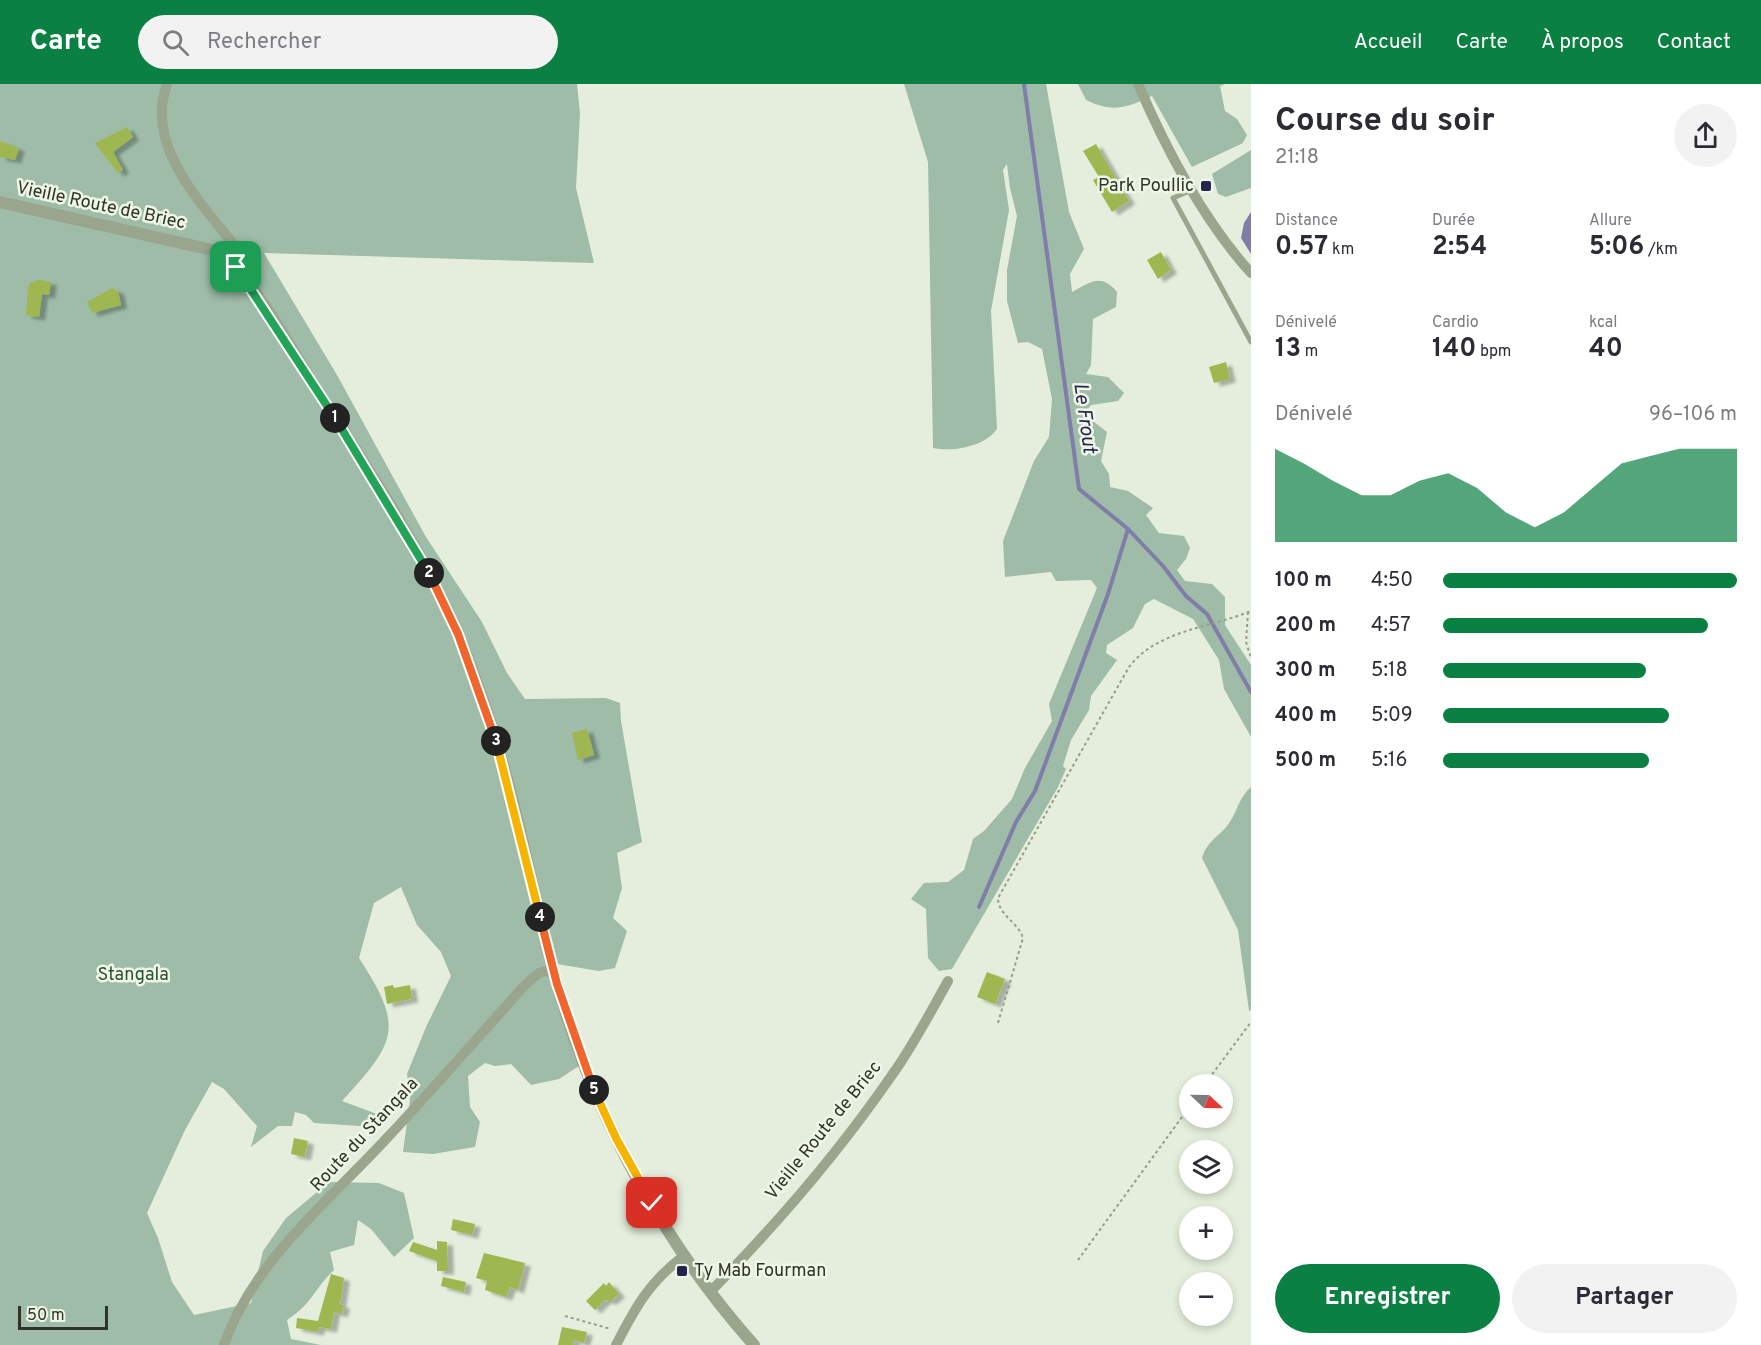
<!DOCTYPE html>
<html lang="fr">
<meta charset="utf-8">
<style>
body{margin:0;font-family:Overpass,sans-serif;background:#f2f2f3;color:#2b2b33;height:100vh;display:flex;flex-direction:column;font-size:22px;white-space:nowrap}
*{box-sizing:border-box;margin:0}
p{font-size:20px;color:#7c7c81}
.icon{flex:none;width:33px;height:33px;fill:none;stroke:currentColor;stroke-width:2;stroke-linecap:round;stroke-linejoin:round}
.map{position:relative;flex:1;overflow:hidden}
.sheet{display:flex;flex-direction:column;background:#fff;width:510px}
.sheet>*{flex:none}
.needle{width:39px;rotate:112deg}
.controls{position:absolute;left:1179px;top:990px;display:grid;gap:12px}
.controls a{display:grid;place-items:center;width:54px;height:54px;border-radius:50%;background:#fff;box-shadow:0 3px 9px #0003;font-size:30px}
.scale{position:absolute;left:18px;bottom:15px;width:90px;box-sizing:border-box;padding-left:6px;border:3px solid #303328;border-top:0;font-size:16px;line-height:21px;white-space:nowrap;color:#303328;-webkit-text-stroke:4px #eef7e7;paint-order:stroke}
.pin{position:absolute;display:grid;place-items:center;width:51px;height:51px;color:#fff;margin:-26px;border-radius:12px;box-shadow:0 3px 9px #0006}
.km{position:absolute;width:30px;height:30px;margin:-15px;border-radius:50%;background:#222;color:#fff;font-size:16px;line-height:30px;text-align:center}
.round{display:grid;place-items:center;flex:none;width:63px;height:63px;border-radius:32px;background:#f2f2f3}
.overview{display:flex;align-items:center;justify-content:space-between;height:102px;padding:0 24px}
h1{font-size:33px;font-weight:700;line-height:45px}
.stats{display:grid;grid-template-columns:repeat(3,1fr);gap:9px;height:102px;padding:6px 24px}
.stats div{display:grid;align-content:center}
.stats b{font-size:26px;font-weight:700}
.stats small{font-size:16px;font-weight:400}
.stats p{font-size:16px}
.chart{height:168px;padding:12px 24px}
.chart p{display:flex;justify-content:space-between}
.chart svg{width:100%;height:108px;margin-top:6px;fill:#0b8043;opacity:.7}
.action{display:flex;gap:12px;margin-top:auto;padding:12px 24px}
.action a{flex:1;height:69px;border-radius:36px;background:#0b8043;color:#fff;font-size:24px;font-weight:700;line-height:69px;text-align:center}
.action a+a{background:#f2f2f3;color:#2b2b33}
ul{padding:0 24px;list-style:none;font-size:20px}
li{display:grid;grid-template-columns:96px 72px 1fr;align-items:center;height:45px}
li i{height:15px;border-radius:8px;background:#0b8043}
header{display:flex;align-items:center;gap:36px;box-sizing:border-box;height:84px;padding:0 30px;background:#0b8043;color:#fff}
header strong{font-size:28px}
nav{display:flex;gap:33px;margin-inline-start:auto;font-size:21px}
.search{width:420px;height:54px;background:#f2f2f3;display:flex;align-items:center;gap:15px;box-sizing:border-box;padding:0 21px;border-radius:33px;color:#7c7c81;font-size:22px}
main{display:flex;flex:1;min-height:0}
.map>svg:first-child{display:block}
.green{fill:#9ebca8}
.water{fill:#807ea8}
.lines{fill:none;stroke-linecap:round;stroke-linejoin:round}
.stream{stroke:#807ea8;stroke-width:4}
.building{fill:#9eb751;filter:url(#shadow)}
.path{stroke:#949f85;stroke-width:2;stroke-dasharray:3 3;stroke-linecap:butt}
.service{stroke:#9aa58d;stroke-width:5}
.minor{stroke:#9aa58d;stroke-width:10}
.tertiary{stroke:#9aa58d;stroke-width:12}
.split-1-casing{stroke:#fff;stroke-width:12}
.split-2-casing{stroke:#fff;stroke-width:12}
.split-3-casing{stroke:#fff;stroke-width:12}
.split-4-casing{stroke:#fff;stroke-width:12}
.split-5-casing{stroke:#fff;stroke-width:12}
.split-6-casing{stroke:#fff;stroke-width:12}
.split-1{stroke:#22a559;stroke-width:8}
.split-2{stroke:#22a559;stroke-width:8}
.split-3{stroke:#f0652b;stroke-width:8}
.split-4{stroke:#f5b400;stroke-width:8}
.split-5{stroke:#f0652b;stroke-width:8}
.split-6{stroke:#f5b400;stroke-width:8}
.poi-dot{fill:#26234f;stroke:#eef7e7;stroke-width:2}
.labels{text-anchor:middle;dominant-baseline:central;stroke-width:5;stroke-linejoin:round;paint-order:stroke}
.poi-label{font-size:18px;fill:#303328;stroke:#eef7e7;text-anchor:end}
.street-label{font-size:18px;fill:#303328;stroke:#eef7e7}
.park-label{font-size:18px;fill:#2f4e3a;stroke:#eef7e7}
.water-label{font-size:20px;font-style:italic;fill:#26234f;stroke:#eef7e7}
</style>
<header>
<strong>Carte</strong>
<div class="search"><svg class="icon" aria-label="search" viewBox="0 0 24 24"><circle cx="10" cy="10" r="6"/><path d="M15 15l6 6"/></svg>Rechercher</div>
<nav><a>Accueil</a><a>Carte</a><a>À propos</a><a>Contact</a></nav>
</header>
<main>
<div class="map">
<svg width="1251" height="1261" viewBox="0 0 1251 1261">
<defs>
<filter id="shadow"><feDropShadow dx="6" dy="3.5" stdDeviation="1.5" flood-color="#0004"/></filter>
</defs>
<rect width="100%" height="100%" fill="#e5eedc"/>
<g class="green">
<path d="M0 0H577L580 30 576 104 594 179 264 169 337 291 426 453 482 538 507 589 525 615 606 614 620 619 621 637 642 758 617 769 622 804 613 834 627 847 615 884 599 887 545 878 579 982 559 995 531 1001 511 980 495 982 485 979 468 992 470 1023 480 1038 475 1063 433 1070 403 1068 410 1016 407 990 426 943 451 892 441 868 417 841 401 803 374 819 359 874C405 944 396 958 342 1017L377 1030 375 1043 314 1039 306 1031 295 1028 292 1042H278L251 1063 257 1042 224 1005 212 998 185 1046 147 1129 158 1154 172 1198 194 1231 251 1219 263 1167 286 1134 329 1098 379 1099 404 1109 414 1154 394 1173 371 1145 358 1136 354 1161 330 1168 334 1186C314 1205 312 1220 287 1236L291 1255 321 1261H0Z"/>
<path d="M904 0H1046L1069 128 1084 165 1070 190 1072 208C1091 198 1101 189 1117 208L1116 223 1093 235 1091 281 1086 290 1108 293 1124 309 1118 317 1091 321 1084 330 1107 348 1101 377 1109 390 1110 403 1128 407 1153 424 1146 431 1159 449 1184 452 1190 464 1186 475 1177 486 1185 497 1212 500 1225 513V541L1251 581V653L1224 605 1219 576 1193 535 1154 515 1145 520 1133 544 1107 561 1106 569 1117 576 1091 612 1089 626 1071 656 1063 682 1066 685 1058 703 952 885 939 887 928 874 926 825 911 815 924 799 948 798 964 786 973 755 984 747 1012 715 1025 684 1052 637 1049 620 1097 504 1091 496 1056 497 1051 488 1005 493 1003 457 1034 377 1049 353 1052 315 1042 265 1028 258 1018 259 1007 217V186L1017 132 1010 104 1007 80 1003 86 1009 126 991 227 997 345C984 363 953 368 933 364L928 78Z"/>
<path d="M1078 0H1225L1220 2 1225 27 1237 35 1247 51 1243 59 1192 83 1152 12C1126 24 1113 29 1086 16Z"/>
<polygon points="1251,66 1251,104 1226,113 1218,110 1212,90"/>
<path d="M1251 703V926L1249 927 1238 846 1202 774C1208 754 1222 752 1231 736 1238 725 1240 712 1251 703Z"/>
</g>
<polygon class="water" points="1251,128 1251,170 1241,154 1244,139"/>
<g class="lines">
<g class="stream">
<polyline points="1024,0 1079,405 1128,445 1163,482 1186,512 1207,530 1251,608"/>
<polyline points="979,823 1016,738 1035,707 1108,510 1128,445"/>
</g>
</g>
<g class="building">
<polygon points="127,43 133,53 113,68 123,86 118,89 95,59"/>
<polygon points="0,57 19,64 15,76 0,73"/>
<polygon points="1096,60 1129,117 1112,128 1093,96 1099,93 1083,67"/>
<polygon points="1161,168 1171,186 1158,195 1147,176"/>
<polygon points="39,196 51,198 49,211 42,210 39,233 26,231 28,205 30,199"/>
<polygon points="112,204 118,207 121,221 92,229 87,218"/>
<polygon points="1226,278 1230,295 1214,299 1209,283"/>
<polygon points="587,645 594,671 578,676 572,649"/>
<polygon points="987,888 1005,895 995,920 977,913"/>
<polygon points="393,901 394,904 410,901 412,915 387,920 384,903"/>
<polygon points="294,1054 308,1057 305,1073 291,1070"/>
<polygon points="453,1135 475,1140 472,1151 451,1146"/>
<polygon points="437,1157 447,1158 448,1187 437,1187 437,1177 409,1167 413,1158 437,1166"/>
<polygon points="484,1169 525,1179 518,1206 510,1203 506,1213 485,1206 487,1197 476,1194"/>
<polygon points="331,1190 344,1194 340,1220 344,1221 342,1230 334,1228 331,1245 319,1243 318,1248 296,1244 297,1234 318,1237"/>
<polygon points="443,1193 466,1198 464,1208 441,1202"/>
<polygon points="609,1198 619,1210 611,1217 605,1216 595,1226 586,1217 604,1199 606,1202"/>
<polygon points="562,1243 587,1248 584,1259 574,1256 573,1261 558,1261"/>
</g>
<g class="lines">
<g class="path">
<polyline points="1248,528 1246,558 1251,574"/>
<path d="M998 939 1023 854C1018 838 998 831 998 814L1129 583C1157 546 1210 544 1251 527"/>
<polyline points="1205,1000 1251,938"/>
<polyline points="1078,1176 1190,1022"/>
<polyline points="565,1232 611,1245"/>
</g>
<polyline class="service" points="1192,106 1173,114 1251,258"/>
<g class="minor">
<path d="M167 0C143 65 207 125 243 172L242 180 236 183"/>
<path d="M1138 0C1166 65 1203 136 1251 189"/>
<path d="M711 1207C776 1141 839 1068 892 991 913 962 930 929 948 897"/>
<path d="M224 1261C253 1177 329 1117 387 1054 434 1004 479 952 525 901L539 889 553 885"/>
<path d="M616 1261C636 1222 650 1197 685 1171"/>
</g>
<path class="tertiary" d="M0 118 217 167C247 185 294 269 314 302 356 367 401 434 436 503 459 547 476 594 491 641 519 726 533 814 557 900 594 1031 663 1159 754 1261"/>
</g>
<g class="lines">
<defs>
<polyline id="split-1" points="236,183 335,334"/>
<polyline id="split-2" points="335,334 429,489"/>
<polyline id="split-3" points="429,489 458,550 496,657"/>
<polyline id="split-4" points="496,657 540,833"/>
<polyline id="split-5" points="540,833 557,900 594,1006"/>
<polyline id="split-6" points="594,1006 616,1054 652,1119"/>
</defs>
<use href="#split-1" class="split-1-casing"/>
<use href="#split-2" class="split-2-casing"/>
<use href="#split-3" class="split-3-casing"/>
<use href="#split-4" class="split-4-casing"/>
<use href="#split-5" class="split-5-casing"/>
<use href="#split-6" class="split-6-casing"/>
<use href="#split-1" class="split-1"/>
<use href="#split-2" class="split-2"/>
<use href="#split-3" class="split-3"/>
<use href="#split-4" class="split-4"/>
<use href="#split-5" class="split-5"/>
<use href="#split-6" class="split-6"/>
</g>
<g class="poi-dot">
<rect x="1200" y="96" width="12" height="12" rx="3"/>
<rect x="676" y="1181" width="12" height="12" rx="3"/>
</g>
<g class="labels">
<g class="poi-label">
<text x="1194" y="102">Park Poullic</text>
<text x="694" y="1187" text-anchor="start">Ty Mab Fourman</text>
</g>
<g class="street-label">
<text transform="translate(101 122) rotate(12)">Vieille Route de Briec</text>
<text transform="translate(824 1047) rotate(-51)">Vieille Route de Briec</text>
<text transform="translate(365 1051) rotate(-47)">Route du Stangala</text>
</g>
<g class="park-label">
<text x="133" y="891">Stangala</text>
</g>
<g class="water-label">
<text transform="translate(1084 334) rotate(82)">Le Frout</text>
</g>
</g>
</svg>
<div class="controls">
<a><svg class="needle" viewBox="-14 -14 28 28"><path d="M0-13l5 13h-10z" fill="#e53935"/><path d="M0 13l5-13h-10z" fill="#7c7c81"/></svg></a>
<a><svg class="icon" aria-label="layers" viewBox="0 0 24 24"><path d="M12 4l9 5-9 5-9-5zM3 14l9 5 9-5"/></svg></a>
<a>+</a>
<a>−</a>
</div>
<div class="scale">50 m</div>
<div class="pin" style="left:236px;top:183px;background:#1e9e55"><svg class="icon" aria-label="arrive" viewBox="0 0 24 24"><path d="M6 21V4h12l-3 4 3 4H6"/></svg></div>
<div class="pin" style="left:652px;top:1119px;background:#d93025"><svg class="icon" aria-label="check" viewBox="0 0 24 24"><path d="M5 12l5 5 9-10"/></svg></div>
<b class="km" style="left:335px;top:334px">1</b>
<b class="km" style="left:429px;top:489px">2</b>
<b class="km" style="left:496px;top:657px">3</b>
<b class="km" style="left:540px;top:833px">4</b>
<b class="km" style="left:594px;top:1006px">5</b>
</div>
<section class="sheet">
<div class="overview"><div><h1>Course du soir</h1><p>21:18</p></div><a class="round"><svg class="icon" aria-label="share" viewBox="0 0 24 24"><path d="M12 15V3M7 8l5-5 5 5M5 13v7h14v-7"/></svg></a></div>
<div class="stats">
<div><p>Distance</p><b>0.57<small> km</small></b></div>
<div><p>Durée</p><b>2:54</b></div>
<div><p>Allure</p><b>5:06<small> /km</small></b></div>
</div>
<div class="stats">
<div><p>Dénivelé</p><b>13<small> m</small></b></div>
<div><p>Cardio</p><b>140<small> bpm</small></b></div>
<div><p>kcal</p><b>40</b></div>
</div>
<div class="chart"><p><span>Dénivelé</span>96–106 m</p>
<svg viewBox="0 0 160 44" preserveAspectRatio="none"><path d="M0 44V6L10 12L20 19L30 25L40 25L50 19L60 16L70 22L80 32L90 38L100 32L110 22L120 12L130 9L140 6L150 6L160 6V44z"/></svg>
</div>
<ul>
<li><b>100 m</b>4:50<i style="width:100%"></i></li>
<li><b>200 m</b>4:57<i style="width:90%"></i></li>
<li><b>300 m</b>5:18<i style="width:69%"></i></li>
<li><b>400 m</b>5:09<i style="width:77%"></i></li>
<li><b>500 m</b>5:16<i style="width:70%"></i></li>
</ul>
<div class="action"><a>Enregistrer</a><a>Partager</a></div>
</section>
</main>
